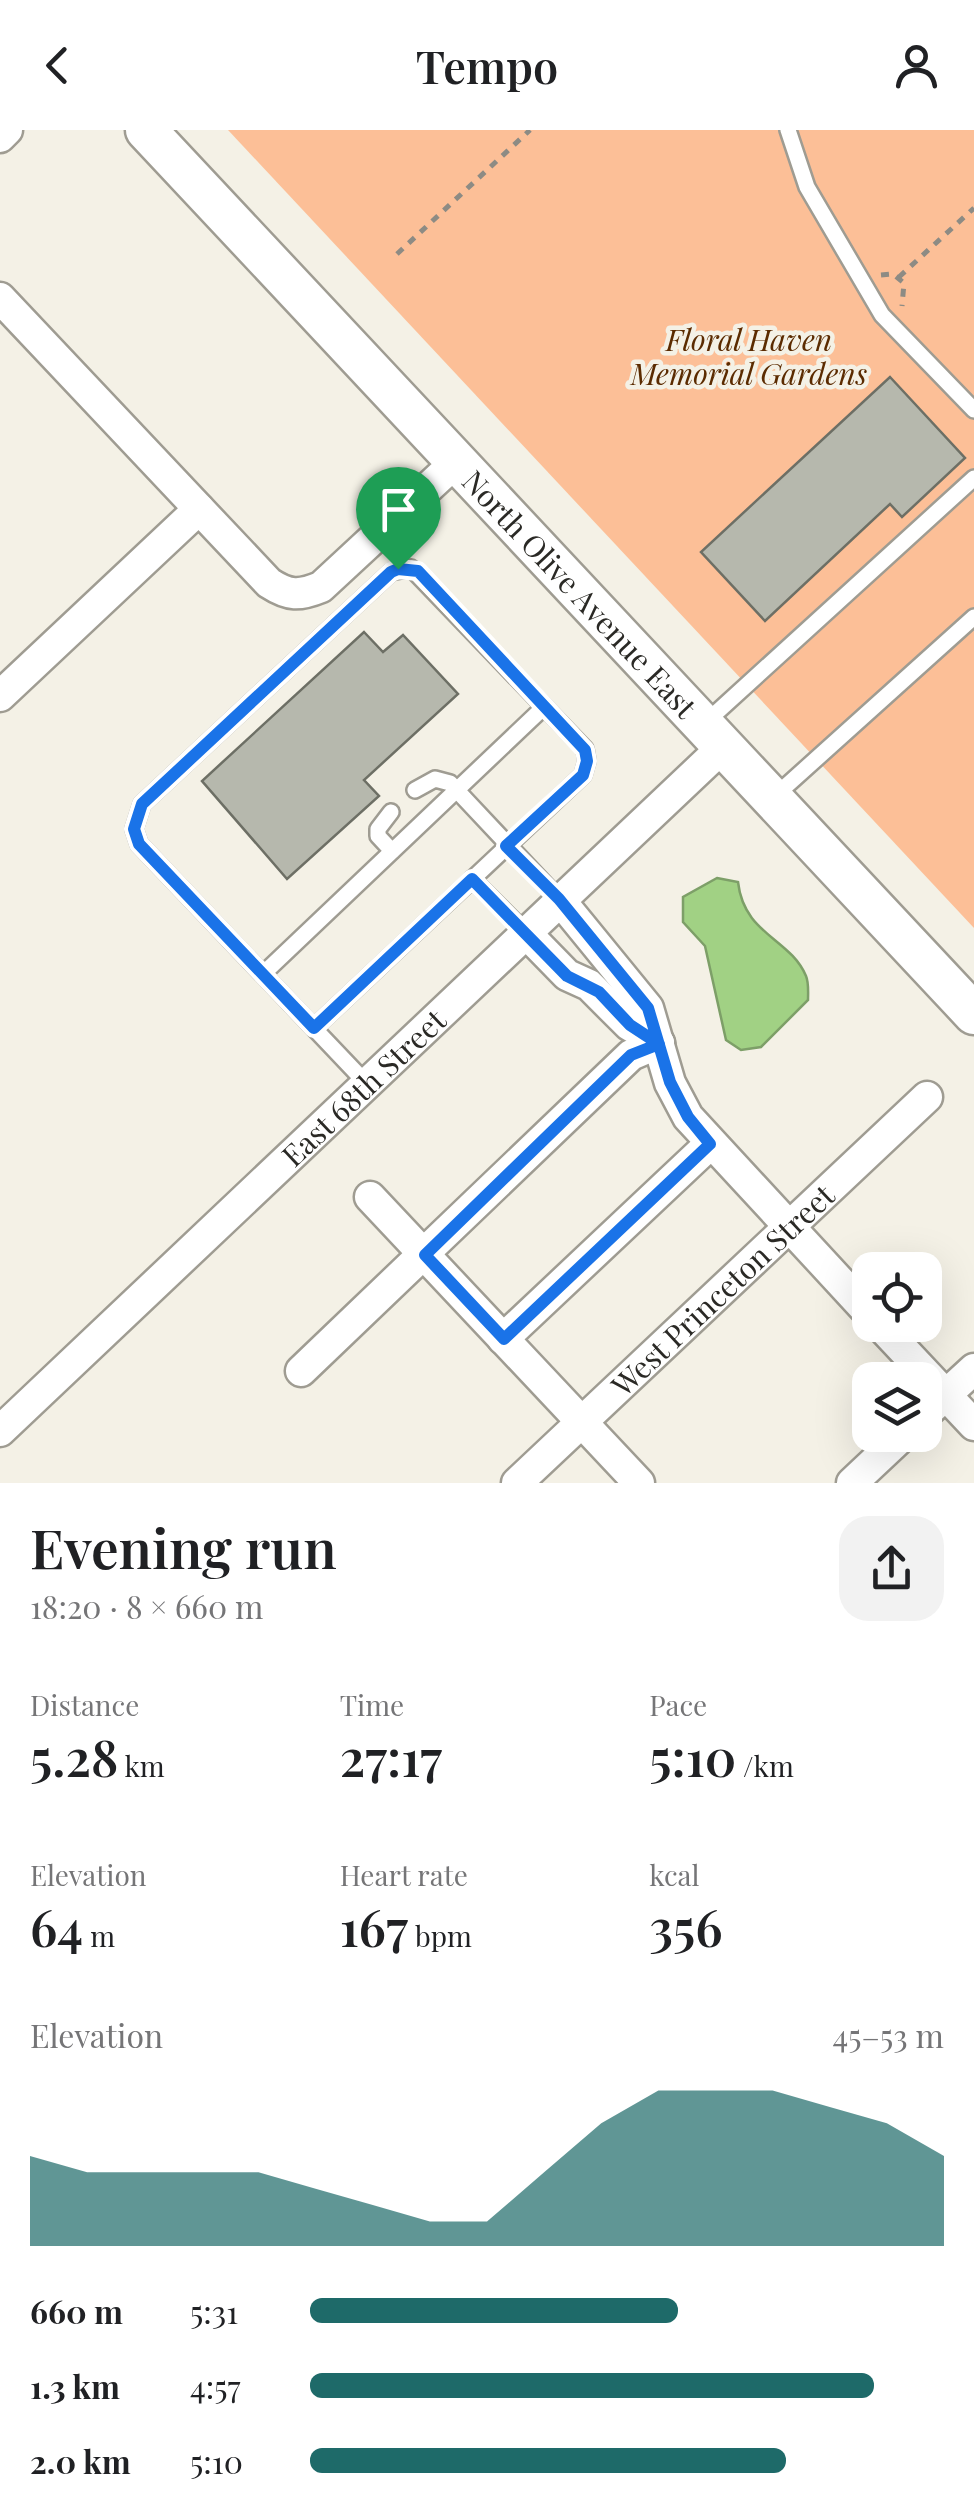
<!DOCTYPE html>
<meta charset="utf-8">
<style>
body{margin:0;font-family:"Playfair Display",serif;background:#f2f2f2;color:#202124;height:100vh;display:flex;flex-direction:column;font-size:38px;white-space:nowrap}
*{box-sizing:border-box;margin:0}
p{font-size:32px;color:#757577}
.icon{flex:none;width:55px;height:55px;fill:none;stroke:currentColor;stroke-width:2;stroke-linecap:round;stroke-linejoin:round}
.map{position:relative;height:1353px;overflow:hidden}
.details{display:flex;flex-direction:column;background:#fff;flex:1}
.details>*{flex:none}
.buttons{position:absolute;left:852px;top:1122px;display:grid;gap:20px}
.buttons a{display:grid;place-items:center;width:90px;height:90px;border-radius:20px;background:#fff;box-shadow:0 10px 40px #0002;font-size:50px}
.pin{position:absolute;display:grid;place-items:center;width:85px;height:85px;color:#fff;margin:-102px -42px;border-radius:50% 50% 50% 0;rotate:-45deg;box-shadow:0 0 10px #0007}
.pin .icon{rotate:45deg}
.round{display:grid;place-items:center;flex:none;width:105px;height:105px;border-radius:30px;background:#f2f2f2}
.head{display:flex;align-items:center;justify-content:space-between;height:170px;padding:0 30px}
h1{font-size:55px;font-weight:600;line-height:75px}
.metrics{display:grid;grid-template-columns:repeat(3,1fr);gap:15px;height:170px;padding:10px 30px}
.metrics div{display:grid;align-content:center}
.metrics b{font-size:50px;font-weight:600}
.metrics small{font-size:28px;font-weight:400}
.metrics p{font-size:28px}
.chart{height:280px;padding:20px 30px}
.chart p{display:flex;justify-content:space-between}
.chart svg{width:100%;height:180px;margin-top:10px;fill:#1e6a69;opacity:.7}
ul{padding:0 30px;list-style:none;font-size:32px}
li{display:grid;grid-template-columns:160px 120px 1fr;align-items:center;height:75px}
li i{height:25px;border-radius:12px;background:#1e6a69}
header{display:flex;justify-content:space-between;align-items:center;height:130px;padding:0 30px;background:#fff;font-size:45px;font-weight:600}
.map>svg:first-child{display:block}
.green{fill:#fcbf97}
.water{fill:#a1d184;stroke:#7d9f68;stroke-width:2.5}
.building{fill:#b6b8ad;stroke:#6d6f65;stroke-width:2.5}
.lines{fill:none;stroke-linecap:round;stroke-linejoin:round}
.service-casing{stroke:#9f9c92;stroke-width:20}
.minor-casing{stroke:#9f9c92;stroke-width:35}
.tertiary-casing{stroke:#9f9c92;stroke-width:45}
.path{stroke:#8d8b84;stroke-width:5;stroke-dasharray:8 8;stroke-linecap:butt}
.service{stroke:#fff;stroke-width:15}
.minor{stroke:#fff;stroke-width:30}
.tertiary{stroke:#fff;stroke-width:40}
.route-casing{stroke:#fff;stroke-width:20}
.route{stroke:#1a73e8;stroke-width:12}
.labels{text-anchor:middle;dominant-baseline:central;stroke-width:9;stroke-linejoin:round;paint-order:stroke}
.park-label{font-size:30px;font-style:italic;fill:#5b2b00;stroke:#f4f1e6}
.street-label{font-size:30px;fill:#2a2925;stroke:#f4f1e6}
</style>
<header><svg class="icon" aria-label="back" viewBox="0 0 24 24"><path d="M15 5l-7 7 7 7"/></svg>Tempo<svg class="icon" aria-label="person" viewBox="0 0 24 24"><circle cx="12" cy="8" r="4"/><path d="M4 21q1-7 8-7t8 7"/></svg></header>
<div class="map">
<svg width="974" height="1353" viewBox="0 0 974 1353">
<rect width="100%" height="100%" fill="#f4f1e6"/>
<polygon class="green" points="228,0 974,0 974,798"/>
<path class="water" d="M717 748 738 752C744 805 790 808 806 846 809 853 808 863 808 870L761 917 741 920 726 910 705 816 683 792V767Z"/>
<g class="building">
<polygon points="890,247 965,328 902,387 890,374 765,491 701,422"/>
<polygon points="364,502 383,522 403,505 458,564 364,650 379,666 287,749 202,651"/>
</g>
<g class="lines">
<defs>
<g id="service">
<polyline points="788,0 807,57 882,185 974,280"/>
<polyline points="705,593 974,348"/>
<polyline points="415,660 435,649 450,653 559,769"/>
<polyline points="775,666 974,487"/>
<polyline points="391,682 378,699 378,706 392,721"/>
<polyline points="472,749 526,803"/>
<polyline points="263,844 544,577"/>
<polyline points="314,898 583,645 587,631 585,619 411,438 391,442 142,674 134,699 139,714 367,954"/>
</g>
<g id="minor">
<polyline points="0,7 7,0"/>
<path d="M0 168 269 453C289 466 299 466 321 457L457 331"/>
<polyline points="0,566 199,379"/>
<polyline points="559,769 648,878 670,953 688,987 870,1184"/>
<polyline points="526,803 567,845 589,855 629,895 659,913"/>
<polyline points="370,1067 639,1353"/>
<polyline points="880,1195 974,1295"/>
<polyline points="503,1209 710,1014"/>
<polyline points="301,1241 631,925 659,913"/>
<polyline points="925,1284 974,1239"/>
<path id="s1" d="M0 1301 725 615"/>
<path id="s2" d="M517 1353 927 967"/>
<polyline points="852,1353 903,1305"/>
</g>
<g id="tertiary">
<path id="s3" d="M146 0 974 884"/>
</g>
</defs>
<use href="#service" class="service-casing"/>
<use href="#minor" class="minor-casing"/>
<use href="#tertiary" class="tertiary-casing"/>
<g class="path">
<polyline points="397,124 530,0"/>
<polyline points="881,145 893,144 904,153 902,176"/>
<polyline points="899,147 974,78"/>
</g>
<use href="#service" class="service"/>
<use href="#minor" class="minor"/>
<use href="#tertiary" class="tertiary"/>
</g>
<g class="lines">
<defs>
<polyline id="route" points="398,439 391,442 142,674 134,699 139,714 314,898 472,749 567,846 599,862 630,895 659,914 631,925 425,1125 504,1209 710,1014 688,987 670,952 648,878 559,769 506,716 583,645 587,631 585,620 418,441 398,439"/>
</defs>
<use href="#route" class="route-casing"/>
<use href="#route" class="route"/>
</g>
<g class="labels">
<g class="park-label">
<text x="749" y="209">Floral Haven<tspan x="749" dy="34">Memorial Gardens</tspan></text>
</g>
<g class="street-label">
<text stroke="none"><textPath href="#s3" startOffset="635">North Olive Avenue East</textPath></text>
<text stroke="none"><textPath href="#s1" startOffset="500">East 68th Street</textPath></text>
<text stroke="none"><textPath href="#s2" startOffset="282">West Princeton Street</textPath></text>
</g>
</g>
</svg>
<div class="buttons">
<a><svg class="icon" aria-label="locate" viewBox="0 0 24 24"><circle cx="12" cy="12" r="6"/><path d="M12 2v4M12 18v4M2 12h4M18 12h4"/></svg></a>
<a><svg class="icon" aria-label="layers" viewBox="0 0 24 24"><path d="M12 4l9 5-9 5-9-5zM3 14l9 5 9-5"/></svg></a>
</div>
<div class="pin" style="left:398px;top:439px;background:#1e9e55"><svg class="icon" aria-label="arrive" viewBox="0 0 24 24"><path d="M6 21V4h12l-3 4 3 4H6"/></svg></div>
</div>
<section class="details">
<div class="head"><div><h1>Evening run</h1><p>18:20 · 8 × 660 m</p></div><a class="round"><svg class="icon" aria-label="share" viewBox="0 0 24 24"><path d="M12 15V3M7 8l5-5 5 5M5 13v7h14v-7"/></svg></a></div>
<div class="metrics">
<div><p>Distance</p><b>5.28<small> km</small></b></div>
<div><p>Time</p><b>27:17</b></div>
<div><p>Pace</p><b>5:10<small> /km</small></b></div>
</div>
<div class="metrics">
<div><p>Elevation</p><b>64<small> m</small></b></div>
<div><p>Heart rate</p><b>167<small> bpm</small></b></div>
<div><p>kcal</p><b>356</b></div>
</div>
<div class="chart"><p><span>Elevation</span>45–53 m</p>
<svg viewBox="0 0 160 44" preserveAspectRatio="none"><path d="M0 44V22L10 26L20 26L30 26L40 26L50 30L60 34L70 38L80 38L90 26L100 14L110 6L120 6L130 6L140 10L150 14L160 22V44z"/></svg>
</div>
<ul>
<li><b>660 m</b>5:31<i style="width:58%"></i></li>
<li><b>1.3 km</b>4:57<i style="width:89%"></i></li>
<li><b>2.0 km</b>5:10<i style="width:75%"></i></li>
</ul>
</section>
